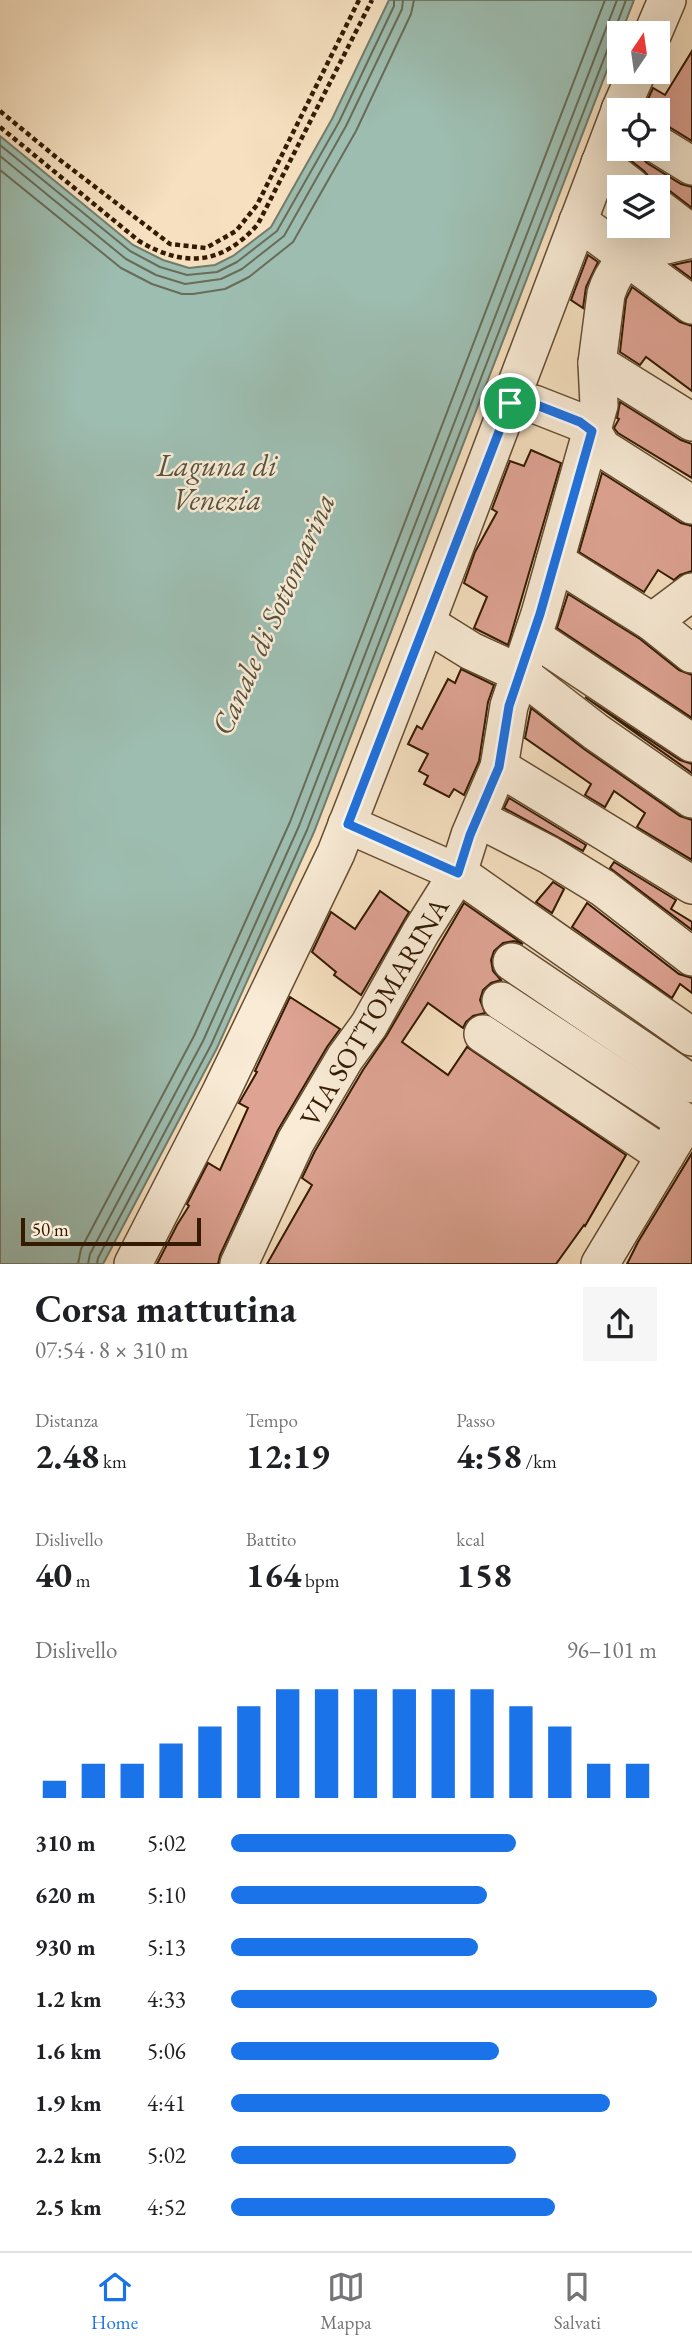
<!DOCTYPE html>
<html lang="it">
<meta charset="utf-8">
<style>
body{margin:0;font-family:"EB Garamond",serif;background:#f6f6f6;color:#202124;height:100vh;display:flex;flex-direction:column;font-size:26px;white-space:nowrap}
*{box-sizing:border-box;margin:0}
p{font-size:23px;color:#757577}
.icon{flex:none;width:38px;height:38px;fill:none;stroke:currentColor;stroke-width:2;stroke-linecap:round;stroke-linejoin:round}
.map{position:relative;height:1264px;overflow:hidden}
.panel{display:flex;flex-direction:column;background:#fff;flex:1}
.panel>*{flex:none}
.needle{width:46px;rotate:13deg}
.controls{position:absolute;left:607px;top:21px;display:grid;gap:14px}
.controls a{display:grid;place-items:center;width:63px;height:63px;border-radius:0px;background:#fff;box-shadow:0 7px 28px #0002;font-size:35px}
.scale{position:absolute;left:21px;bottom:18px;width:180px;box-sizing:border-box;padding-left:7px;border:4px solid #331a01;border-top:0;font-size:19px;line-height:24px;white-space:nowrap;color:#331a01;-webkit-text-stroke:5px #f9ebd6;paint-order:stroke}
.pin{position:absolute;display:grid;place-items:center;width:60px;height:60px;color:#fff;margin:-30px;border:4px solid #fff;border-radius:50%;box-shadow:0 2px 7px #0007}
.round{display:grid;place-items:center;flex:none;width:74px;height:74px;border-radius:0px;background:#f6f6f6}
.overview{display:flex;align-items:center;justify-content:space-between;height:119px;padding:0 35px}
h1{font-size:38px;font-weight:700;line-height:52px}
.metrics{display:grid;grid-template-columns:repeat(3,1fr);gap:10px;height:119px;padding:7px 35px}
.metrics div{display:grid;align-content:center}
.metrics b{font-size:35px;font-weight:700}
.metrics small{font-size:19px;font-weight:400}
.metrics p{font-size:19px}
.chart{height:196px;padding:14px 35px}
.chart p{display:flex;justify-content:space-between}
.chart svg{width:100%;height:126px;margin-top:7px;stroke:#1a73e8;stroke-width:6}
ul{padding:0 35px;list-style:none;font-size:23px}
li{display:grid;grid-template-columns:112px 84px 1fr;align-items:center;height:52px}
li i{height:18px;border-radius:9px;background:#1a73e8}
.dock{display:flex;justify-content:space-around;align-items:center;height:98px;border-top:2px solid #e0e0e0;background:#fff;font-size:19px;color:#757577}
.dock a{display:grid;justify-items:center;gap:4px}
.dock .on{color:#1a73e8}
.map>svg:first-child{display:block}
.water{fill:#9dbdb0;stroke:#737c6a;stroke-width:2}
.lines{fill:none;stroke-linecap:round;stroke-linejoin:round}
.shore{stroke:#686c58;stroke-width:2}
.building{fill:#dea393;stroke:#331a01;stroke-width:2}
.minor-casing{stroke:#644c31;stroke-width:40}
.path{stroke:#331a01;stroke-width:4.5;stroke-dasharray:5 3.5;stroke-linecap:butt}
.minor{stroke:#f9ebd6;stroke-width:37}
.route-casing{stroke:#fff;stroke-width:14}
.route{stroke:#1a73e8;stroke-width:9}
.labels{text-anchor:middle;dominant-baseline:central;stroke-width:5;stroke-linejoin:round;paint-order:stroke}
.street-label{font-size:28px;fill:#331a01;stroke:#f9ebd6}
.water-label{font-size:30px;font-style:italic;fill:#58533e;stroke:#f9ebd6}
</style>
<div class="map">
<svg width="692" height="1264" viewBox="0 0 692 1264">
<rect width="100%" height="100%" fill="#f6e0c0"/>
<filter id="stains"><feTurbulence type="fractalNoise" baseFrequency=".00286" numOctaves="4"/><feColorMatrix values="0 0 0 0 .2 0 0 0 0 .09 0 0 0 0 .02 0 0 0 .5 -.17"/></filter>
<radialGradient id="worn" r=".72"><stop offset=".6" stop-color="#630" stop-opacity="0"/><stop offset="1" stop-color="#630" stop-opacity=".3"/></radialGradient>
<polygon class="water" points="389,0 634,0 314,832 217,1048 103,1264 0,1264 0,136 133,245 163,260 189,268 215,265 233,256 271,227 332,119"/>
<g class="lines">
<g class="shore">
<polyline points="0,145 130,251 160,267 187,275 217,272 237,262 277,231 339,122 394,6 394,0"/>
<polyline points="0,156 126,259 156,275 185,284 221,279 242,269 284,236 346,126 402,9 403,0"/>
<polyline points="0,170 121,268 152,284 182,294 193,294 225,289 249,277 293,242 356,131 411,14 414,0"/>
<polyline points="78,1264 81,1249 194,1036 290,822 605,0"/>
<polyline points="88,1264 90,1254 203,1041 299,826 617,0"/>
<polyline points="97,1264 98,1258 211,1045 307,830 610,43 615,37 615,29 626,0"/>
</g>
</g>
<g class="building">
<polygon points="692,51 692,141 669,127 658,124 658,110 643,110 653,88 665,95"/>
<polygon points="628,149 638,149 640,156 647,163 681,184 692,187 692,208 670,191 661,187 652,187 650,178 644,171 625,156"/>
<polygon points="588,255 598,262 586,287 583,308 571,300"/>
<polygon points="692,261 692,279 673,265 682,263"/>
<polygon points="632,287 680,322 692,326 692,391 646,357 640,365 620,352 626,299"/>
<polygon points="620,402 681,440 692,444 692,478 618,433 614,428 619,419 617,418"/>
<polygon points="531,450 561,463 508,645 474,628 487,597 464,583 475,552 497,512 492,509 510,461 524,466"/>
<polygon points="602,473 681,523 692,526 692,571 680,575 674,580 658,570 644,592 579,552"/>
<polygon points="568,594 640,639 679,670 692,675 692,718 557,628"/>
<polygon points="461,669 494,685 488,702 479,761 464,795 454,789 449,797 424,784 428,776 419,771 428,754 408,744 417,726 422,729 448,679 455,683"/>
<polygon points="585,697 680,760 692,764 692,773"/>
<polygon points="531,708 584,749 680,816 692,820 692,860 637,827 645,813 614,791 605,807 585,795 591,784 525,738"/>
<polygon points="509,798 586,845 583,851 504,808"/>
<polygon points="614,862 676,900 671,909 692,922 692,930 610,868"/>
<polygon points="553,882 564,889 552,913 536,902"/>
<polygon points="380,891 409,912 361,995 334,975 336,972 312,952 331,912 355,929"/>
<polygon points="464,903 523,944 514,941 503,943 494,951 491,960 493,971 501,980 491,983 483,990 480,1000 485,1013 473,1016 466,1022 463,1028 428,1003 402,1042 448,1075 467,1047 626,1155 585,1226 584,1225 556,1264 267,1264 312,1185 302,1178 315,1151 363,1070 387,1035"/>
<polygon points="587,903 679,974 692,978 692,993 680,984 672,998 572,927"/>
<polygon points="290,997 340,1029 327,1047 278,1130 220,1255 218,1264 157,1264 177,1225 189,1206 187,1204 208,1163 220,1170 248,1108 239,1103 257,1072 255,1071"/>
<polygon points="692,1153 692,1264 627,1264 638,1242"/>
</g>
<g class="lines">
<defs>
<g id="minor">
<polyline points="653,33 667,0"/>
<polyline points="620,110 637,72"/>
<polyline points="658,145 692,166"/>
<polyline points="600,163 631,187"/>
<polyline points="658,208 692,234"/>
<polyline points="578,221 692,305"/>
<polyline points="597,363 692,422"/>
<polyline points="510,403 534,404 580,422 592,431 602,448 692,505"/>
<polyline points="555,561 652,622 692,654"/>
<polyline points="652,622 692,592"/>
<polyline points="426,623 471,651 521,674 596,732 692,799"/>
<polyline points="533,637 692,743"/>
<polyline points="499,767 692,885"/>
<polyline points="479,819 549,855 603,888 692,957"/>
<polyline points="347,824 458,873 692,1037"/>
<polyline points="512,962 692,1084"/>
<polyline points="501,1001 685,1122"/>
<polyline points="483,1034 665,1156"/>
<polyline points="133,1264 221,1092 336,853 426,623 620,111"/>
<path d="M239 1264 296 1141 345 1058 369 1025 421 932 458 873 470 835 499 767 509 706 540 614 599 405 597 363 606 294C620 248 652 249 692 239"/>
<polyline points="600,1264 677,1136"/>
</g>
</defs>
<use href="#minor" class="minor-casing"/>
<g class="path">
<polyline points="0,111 56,157 170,244 206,248 236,231 257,205 359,0"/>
<path d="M0 127 139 241C185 268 222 265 258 224L372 0"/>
</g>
<use href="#minor" class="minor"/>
</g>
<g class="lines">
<defs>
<polygon id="route" points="510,403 534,404 580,422 592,431 540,614 509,706 499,767 470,835 458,873 348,824"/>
</defs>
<use href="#route" class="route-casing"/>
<use href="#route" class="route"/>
</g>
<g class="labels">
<g class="street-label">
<text transform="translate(374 1012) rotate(-59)">VIA SOTTOMARINA</text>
</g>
<g class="water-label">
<text x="217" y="465">Laguna di<tspan x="217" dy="34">Venezia</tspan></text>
<text transform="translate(273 614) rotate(-66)">Canale di Sottomarina</text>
</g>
</g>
<rect width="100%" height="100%" filter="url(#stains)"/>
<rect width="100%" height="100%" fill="url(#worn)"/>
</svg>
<div class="controls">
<a><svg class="needle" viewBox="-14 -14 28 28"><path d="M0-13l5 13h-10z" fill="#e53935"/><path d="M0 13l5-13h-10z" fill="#757577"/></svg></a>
<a><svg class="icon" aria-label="locate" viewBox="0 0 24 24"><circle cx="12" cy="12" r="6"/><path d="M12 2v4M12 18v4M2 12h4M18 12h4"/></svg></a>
<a><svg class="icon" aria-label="layers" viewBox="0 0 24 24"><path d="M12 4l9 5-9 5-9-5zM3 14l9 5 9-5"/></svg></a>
</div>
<div class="scale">50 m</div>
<div class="pin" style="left:510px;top:403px;background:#1e9e55"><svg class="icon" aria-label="arrive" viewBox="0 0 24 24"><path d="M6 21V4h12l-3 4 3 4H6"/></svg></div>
</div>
<section class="panel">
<div class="overview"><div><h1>Corsa mattutina</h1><p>07:54 · 8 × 310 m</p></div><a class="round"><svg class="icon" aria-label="share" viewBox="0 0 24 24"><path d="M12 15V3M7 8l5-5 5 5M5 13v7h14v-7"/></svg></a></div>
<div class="metrics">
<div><p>Distanza</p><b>2.48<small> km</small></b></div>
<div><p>Tempo</p><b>12:19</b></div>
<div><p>Passo</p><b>4:58<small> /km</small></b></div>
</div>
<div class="metrics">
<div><p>Dislivello</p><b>40<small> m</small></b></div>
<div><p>Battito</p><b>164<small> bpm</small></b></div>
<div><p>kcal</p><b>158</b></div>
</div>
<div class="chart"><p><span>Dislivello</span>96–101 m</p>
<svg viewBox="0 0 160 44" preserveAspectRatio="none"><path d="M5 44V38M15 44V32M25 44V32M35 44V25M45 44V19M55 44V12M65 44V6M75 44V6M85 44V6M95 44V6M105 44V6M115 44V6M125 44V12M135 44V19M145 44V32M155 44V32"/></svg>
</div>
<ul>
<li><b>310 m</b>5:02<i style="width:67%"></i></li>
<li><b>620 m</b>5:10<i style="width:60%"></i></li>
<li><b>930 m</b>5:13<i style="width:58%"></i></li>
<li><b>1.2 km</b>4:33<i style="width:100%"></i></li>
<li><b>1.6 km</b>5:06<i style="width:63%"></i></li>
<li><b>1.9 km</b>4:41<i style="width:89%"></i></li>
<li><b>2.2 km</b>5:02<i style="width:67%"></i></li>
<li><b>2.5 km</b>4:52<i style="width:76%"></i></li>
</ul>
</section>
<nav class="dock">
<a class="on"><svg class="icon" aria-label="home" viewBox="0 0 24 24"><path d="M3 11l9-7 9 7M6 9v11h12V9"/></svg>Home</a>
<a><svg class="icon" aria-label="map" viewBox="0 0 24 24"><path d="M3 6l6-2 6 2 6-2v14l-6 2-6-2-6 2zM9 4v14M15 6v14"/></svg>Mappa</a>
<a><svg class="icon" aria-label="saved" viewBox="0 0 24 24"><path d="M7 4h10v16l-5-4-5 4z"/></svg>Salvati</a>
</nav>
